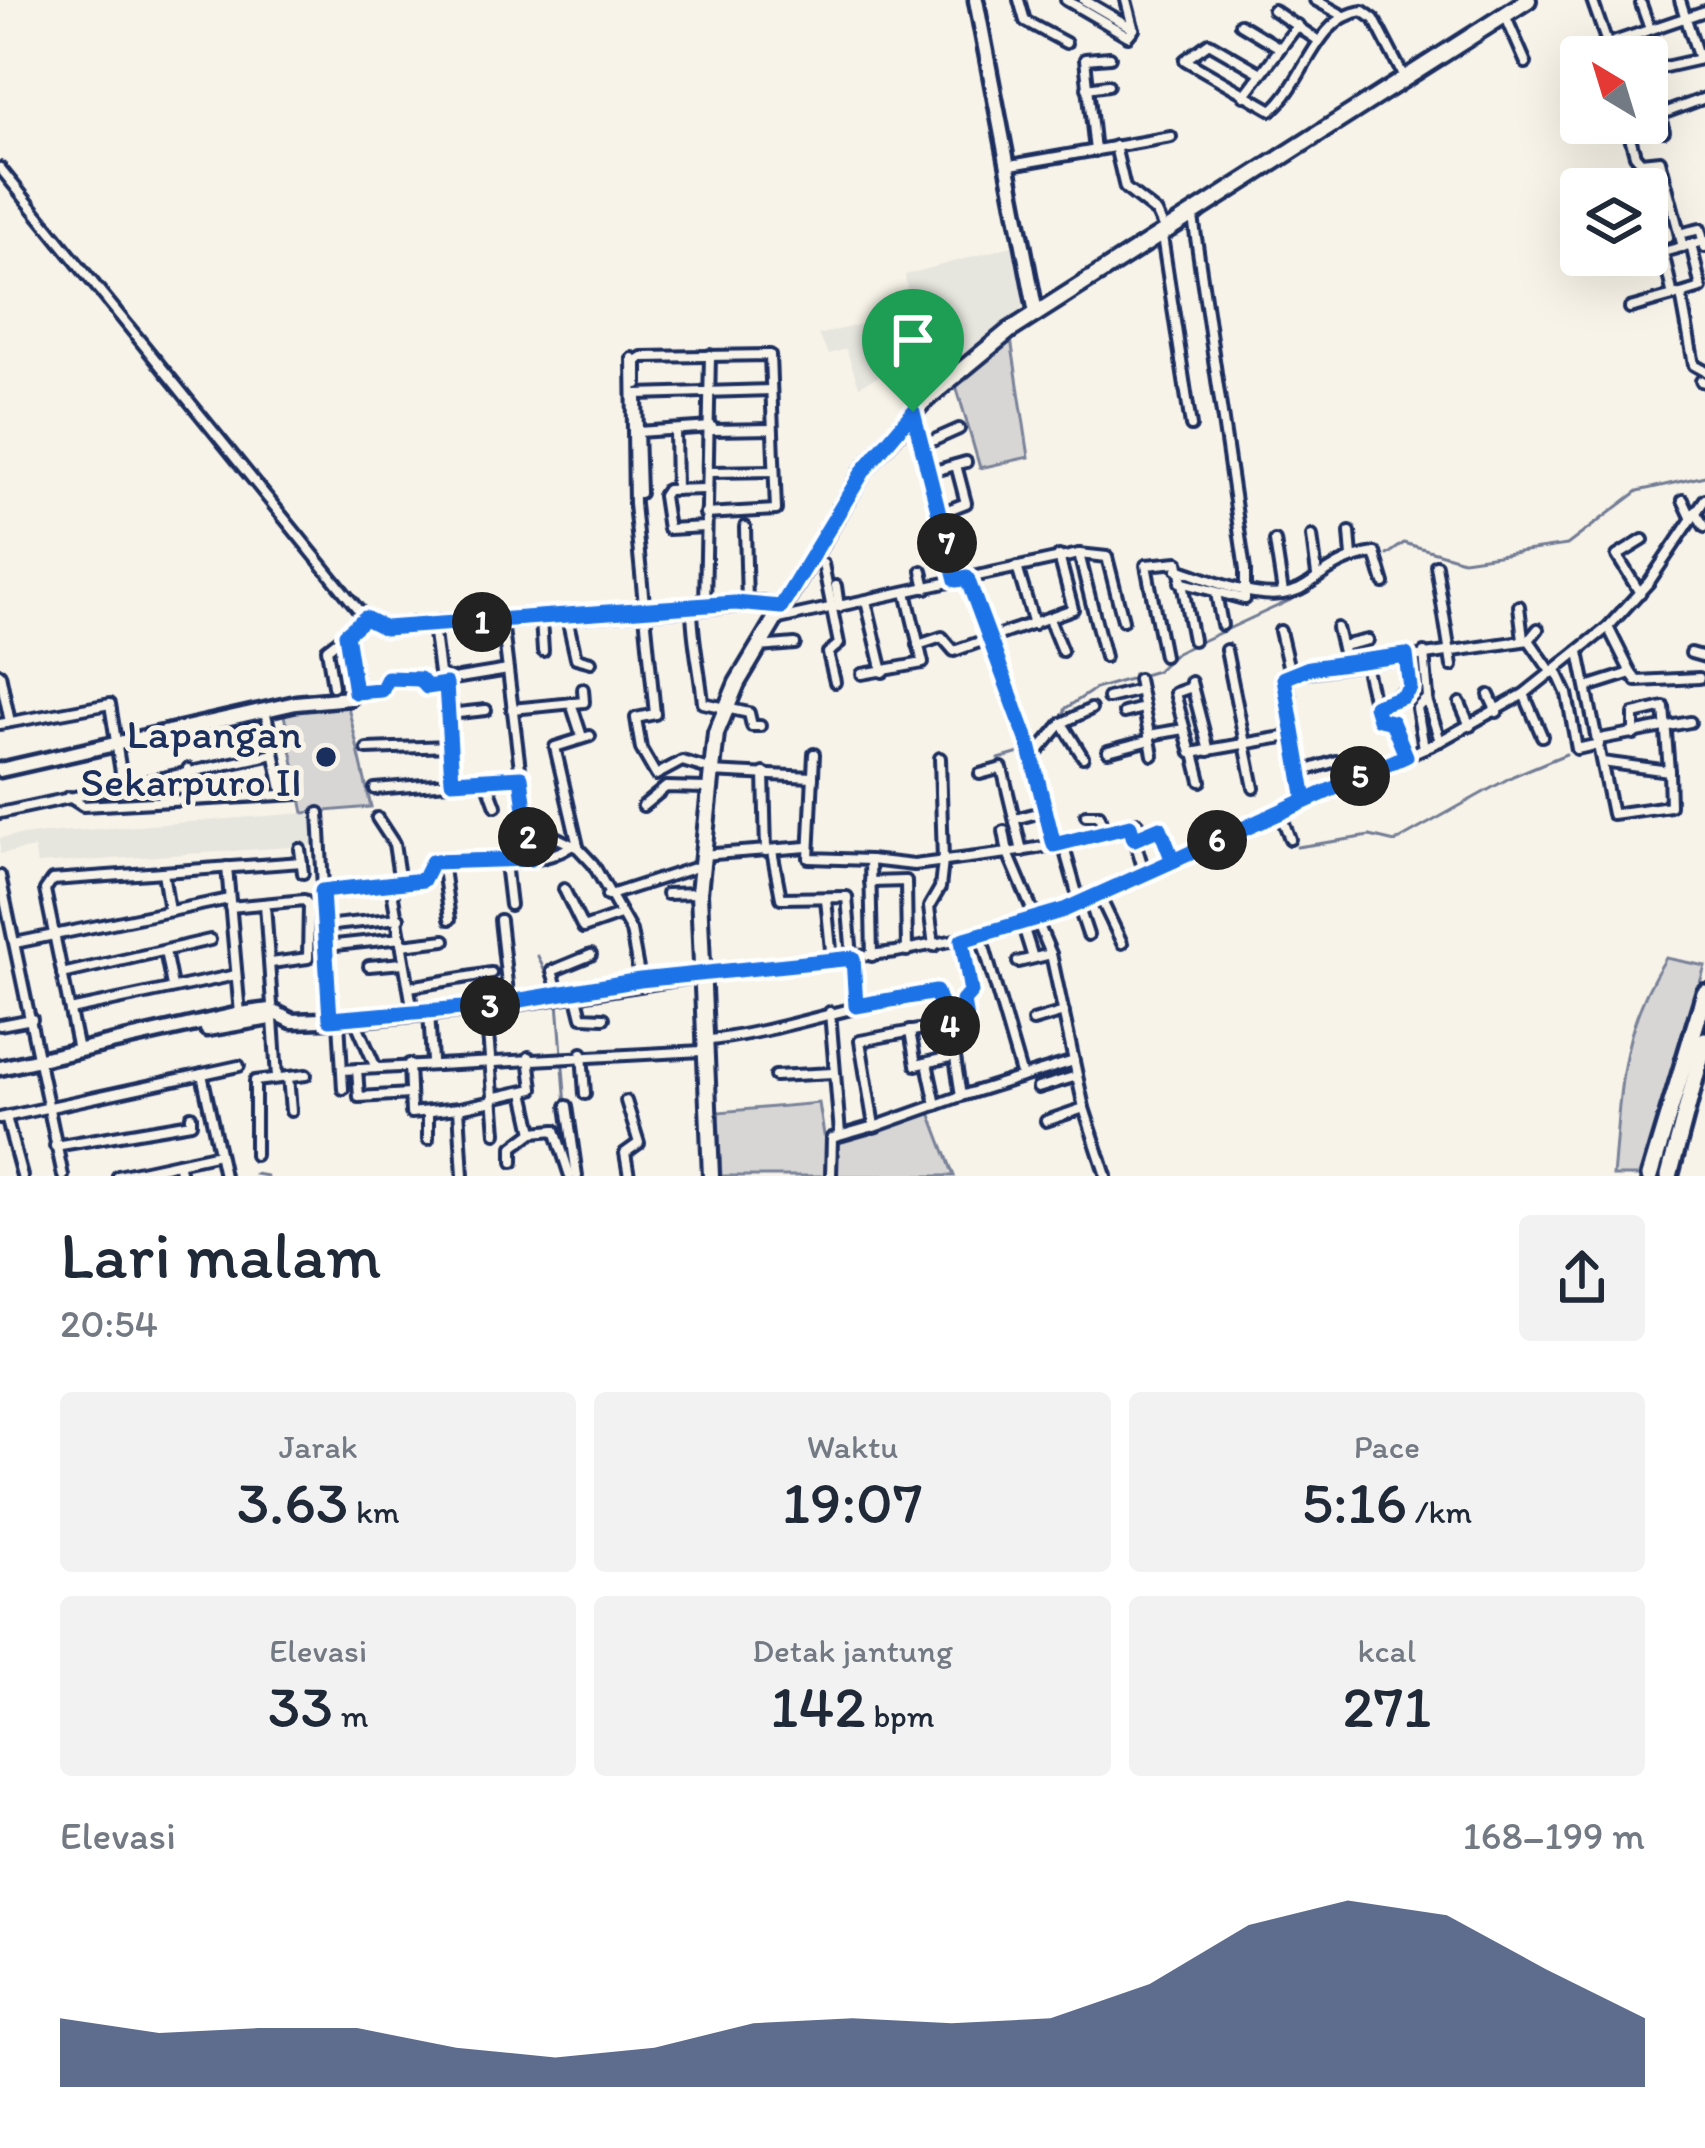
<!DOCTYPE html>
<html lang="id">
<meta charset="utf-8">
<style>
body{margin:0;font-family:Itim,sans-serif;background:#f2f2f3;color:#1f2937;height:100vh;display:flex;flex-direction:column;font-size:45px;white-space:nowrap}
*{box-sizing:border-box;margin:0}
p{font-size:39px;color:#747a83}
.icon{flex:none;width:66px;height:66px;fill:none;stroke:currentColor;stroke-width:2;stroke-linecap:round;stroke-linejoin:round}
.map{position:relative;height:1176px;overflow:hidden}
.drawer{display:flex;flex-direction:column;background:#fff;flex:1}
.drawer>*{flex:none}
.needle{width:78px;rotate:322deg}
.controls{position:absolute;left:1560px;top:36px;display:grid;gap:24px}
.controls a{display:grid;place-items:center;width:108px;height:108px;border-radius:12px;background:#fff;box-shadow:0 12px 48px #0002;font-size:60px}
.pin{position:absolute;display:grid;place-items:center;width:102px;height:102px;color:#fff;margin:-123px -51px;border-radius:50% 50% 50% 0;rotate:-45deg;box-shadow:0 0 12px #0007}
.pin .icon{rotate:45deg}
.km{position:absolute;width:60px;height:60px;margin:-30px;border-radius:50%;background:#222;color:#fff;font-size:33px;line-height:60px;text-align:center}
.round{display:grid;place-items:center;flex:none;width:126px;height:126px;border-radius:12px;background:#f2f2f3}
.summary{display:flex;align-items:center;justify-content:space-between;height:204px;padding:0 60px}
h1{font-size:66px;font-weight:600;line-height:90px}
.stats{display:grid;grid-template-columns:repeat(3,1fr);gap:18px;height:204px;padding:12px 60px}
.stats div{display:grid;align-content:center;border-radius:12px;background:#f2f2f3;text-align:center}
.stats b{font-size:60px;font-weight:600}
.stats small{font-size:33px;font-weight:400}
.stats p{font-size:33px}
.chart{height:336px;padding:24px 60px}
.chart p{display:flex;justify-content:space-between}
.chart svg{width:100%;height:216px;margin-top:12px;fill:#1b2f5e;opacity:.7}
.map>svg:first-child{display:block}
.built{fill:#e6e5de}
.green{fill:#d7d6d4;stroke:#798299;stroke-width:3}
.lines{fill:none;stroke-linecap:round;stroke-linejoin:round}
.stream{stroke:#727c95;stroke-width:3}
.street-casing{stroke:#1b2f5e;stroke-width:16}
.secondary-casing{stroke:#1b2f5e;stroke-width:21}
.primary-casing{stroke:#1b2f5e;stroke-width:22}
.highway-casing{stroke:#1b2f5e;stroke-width:24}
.street{stroke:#f7f3e8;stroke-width:8}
.secondary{stroke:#f7f3e8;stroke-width:12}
.primary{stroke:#f7f3e8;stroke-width:14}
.highway{stroke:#f7f3e8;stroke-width:15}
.route-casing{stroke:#fff;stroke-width:24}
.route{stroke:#1a73e8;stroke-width:15}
.poi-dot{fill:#1b2f5e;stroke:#f7f3e8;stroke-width:4.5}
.labels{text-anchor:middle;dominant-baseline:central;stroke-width:10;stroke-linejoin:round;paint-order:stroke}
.poi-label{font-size:42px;fill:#1b2f5e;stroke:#f7f3e8;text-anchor:end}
</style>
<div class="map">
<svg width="1705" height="1176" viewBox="0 0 1705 1176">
<rect width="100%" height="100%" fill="#f7f3e8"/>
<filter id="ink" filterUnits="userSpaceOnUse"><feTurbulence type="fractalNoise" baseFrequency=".00833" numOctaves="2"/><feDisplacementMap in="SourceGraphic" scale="24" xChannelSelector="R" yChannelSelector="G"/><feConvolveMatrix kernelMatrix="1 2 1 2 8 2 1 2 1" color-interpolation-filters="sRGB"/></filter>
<g filter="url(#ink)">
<g class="built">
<polygon points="1016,245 1028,299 1020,313 942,375 935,365 915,378 920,389 912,398 901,382 881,375 859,386 846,349 829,354 818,335 910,312 905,275"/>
<polygon points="318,812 320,845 37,864 34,848 0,854 0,838 21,835"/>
</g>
<g class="green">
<polygon points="1011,339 1029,457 980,468 955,382"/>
<polygon points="347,702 371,807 304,813 283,710"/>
<path d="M1666 958 1705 966 1643 1176H1613C1621 1093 1618 1032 1666 958Z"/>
<polygon points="819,1103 824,1135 929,1110 954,1176 721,1176 718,1112"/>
</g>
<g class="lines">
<g class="stream">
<polyline points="1387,555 1404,543 1463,560 1567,545 1638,491 1705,476"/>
<polyline points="1347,565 1372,561"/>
<polyline points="1060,722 1066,708 1095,689 1157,671 1176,653 1308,592 1318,582"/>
<polyline points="1034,746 1049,733"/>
<polyline points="999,759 1026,751"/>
<polyline points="1297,847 1370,836 1395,842 1513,776 1566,754"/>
<polyline points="538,956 554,993"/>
<polyline points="558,1002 566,1106"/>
<polyline points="255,1174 267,1176"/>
</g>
<defs>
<g id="street">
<polyline points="1019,0 1025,21 1066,43"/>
<polyline points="1066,0 1128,36 1134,29"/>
<polyline points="1084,0 1134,29"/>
<polyline points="1126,0 1133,27"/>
<polyline points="1315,0 1344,16"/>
<polyline points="1592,0 1608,46"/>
<polyline points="1680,0 1699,59"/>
<polyline points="1641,4 1650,29"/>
<polyline points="1273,10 1319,41"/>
<polyline points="1505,15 1526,63"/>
<polyline points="1240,24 1280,48"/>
<polyline points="1569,57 1705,11"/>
<polyline points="1647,71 1705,58"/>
<path d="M1261 73 1209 43 1185 60 1272 110C1306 81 1315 17 1363 11L1374 19 1405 79"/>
<polyline points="1647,73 1664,131"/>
<polyline points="1087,88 1108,85"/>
<polyline points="1244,96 1298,25"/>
<polyline points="1659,115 1705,98"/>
<polyline points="1626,123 1635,155 1654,177 1668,237 1661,240 1663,252"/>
<polyline points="1115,146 1125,188 1157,213 1166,233"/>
<polyline points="1095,151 1085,59 1110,57"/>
<polyline points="1641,162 1660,160 1683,247"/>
<polyline points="1011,165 1171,137"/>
<polyline points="0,168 365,618"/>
<polyline points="1193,217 1245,570 1245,599"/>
<polyline points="1679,234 1700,229 1705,247"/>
<polyline points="1162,236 1191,426"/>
<polyline points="1691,244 1701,288 1681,294 1694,365 1705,371"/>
<polyline points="1680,294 1673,296 1663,252 1704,241"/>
<polyline points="1630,308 1673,296"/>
<polyline points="632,358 634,504 655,714 636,718 641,749 656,775 682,761 709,769"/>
<polyline points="1701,381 1705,382"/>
<polyline points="637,384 637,360 642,357 770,355 776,510 705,514"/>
<polyline points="637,394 771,390"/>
<polyline points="637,399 640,493"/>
<polyline points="913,414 956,580"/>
<polyline points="675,430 676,490"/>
<polyline points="712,430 772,429"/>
<polyline points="638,432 712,427"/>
<polyline points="923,445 959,429"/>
<polyline points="710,472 774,471"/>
<polyline points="931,472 966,462"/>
<polyline points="1683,500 1691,517"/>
<polyline points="1695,512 1705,527"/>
<polyline points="940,513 966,503 956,465"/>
<polyline points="705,527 668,529 663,496 667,490 705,489"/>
<polyline points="745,527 747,603"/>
<polyline points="1350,532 1352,557"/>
<polyline points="1312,536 1317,575"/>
<polyline points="1275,541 1283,593"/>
<polyline points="1079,554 1105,657"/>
<polyline points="823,564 839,644 828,653 835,682"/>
<polyline points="1436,565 1452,666"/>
<polyline points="1017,567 1034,624"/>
<path d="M1177 569C1214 580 1271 610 1307 585 1330 569 1346 557 1375 553L1384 583"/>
<polyline points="922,571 926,588"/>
<polyline points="966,577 1029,745 1054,845 1008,853 1051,954 1084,1108 1106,1176"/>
<polyline points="1180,582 1244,599"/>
<polyline points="836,586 839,607"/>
<polyline points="1216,593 1222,625"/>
<polyline points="1640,593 1617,556 1643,540"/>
<polyline points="866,601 883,672"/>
<polyline points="705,606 710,355"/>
<polyline points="1519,606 1523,639"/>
<path d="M692 607C692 641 700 670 703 703L749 713 752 726H760"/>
<polyline points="567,618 576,658 591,662"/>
<polyline points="541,619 543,651"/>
<polyline points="1049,619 1062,651"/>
<polyline points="774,620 1079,554 1107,557 1123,620"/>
<polyline points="502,621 531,859"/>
<polyline points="433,625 439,673 447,678"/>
<polyline points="1608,627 1631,673"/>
<polyline points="1337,628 1346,664"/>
<polyline points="1280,631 1290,674"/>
<polyline points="1529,640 1552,673"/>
<polyline points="918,645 942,637 954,651 1073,609 1059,556"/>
<polyline points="1342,646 1368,640"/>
<polyline points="759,647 795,644"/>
<polyline points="1226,650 1254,788"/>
<polyline points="1579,652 1612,814 1670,806 1669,771"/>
<polyline points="1424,653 1428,697 1417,708 1424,748"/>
<polyline points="1691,653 1705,657"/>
<polyline points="1164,656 1146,565 1178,562 1193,640"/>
<polyline points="1364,661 1377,715 1392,722 1406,756"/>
<polyline points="1556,670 1567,694 1577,749 1599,744"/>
<polyline points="0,674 10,722"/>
<polyline points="862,674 923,663 906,592"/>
<polyline points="1138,679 1153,755"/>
<polyline points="1191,682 1209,751"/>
<polyline points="333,686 327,649 345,635"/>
<polyline points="1590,686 1631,673 1637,681 1699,678"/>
<polyline points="1192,687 1175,693 1191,753 1295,735"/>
<polyline points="355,692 382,690 388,678 420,679 427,687 446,684"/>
<polyline points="1524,694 1542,736"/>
<polyline points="1489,695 1497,712"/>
<polyline points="1108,698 1140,690"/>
<polyline points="1427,700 1440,741"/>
<polyline points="571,703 582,737"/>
<polyline points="1460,703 1470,726"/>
<polyline points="1375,706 1409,689 1405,655"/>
<polyline points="512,709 584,702 583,689"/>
<polyline points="1124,713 1143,708"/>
<polyline points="266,714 283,794"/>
<polyline points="449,714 486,710"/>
<polyline points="1062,723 1083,757"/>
<polyline points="0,724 110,704 123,785"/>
<polyline points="1149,735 1184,729"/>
<polyline points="1600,739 1690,722"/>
<polyline points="367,749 450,746"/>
<polyline points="1108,751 1150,740"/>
<polyline points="1194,753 1201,781"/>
<polyline points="814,754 809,858 870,860 872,956"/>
<polyline points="1033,757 1062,723 1091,709"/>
<polyline points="1602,762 1669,771 1664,707 1634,714 1634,734"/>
<polyline points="188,769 194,798"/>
<polyline points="710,772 813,777"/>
<polyline points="1301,772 1336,761"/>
<polyline points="764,773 766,851"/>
<polyline points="980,774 1002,768 1022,851"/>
<polyline points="486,779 496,806"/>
<polyline points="452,781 447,680 508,670"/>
<polyline points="375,789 521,777"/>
<polyline points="69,797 83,806 298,794"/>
<polyline points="1305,800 1287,675 1529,640 1538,629"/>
<polyline points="643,806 666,787 706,788"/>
<polyline points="1279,810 1290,839"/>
<polyline points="0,813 274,754"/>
<polyline points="319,813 330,1019"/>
<polyline points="1086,815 1099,815 1104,833"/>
<polyline points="377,818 394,844 400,883"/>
<polyline points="1015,819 1045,811"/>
<polyline points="527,823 578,848 593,864 631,931 640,980"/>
<polyline points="1133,835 1145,874"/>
<polyline points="1134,839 1161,829 1173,861"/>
<polyline points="1063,844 1080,904"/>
<polyline points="1054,845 1138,823"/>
<polyline points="578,846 555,747 590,736"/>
<polyline points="300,849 303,873"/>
<polyline points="772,851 781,898 847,897 856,1006"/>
<polyline points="701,855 807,847"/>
<polyline points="870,860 914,865 1008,853 1004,831"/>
<polyline points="442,861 450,919"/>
<polyline points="505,863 510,905"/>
<polyline points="227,867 240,1014"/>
<polyline points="163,872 169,911"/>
<polyline points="0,876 63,1176"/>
<polyline points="870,882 906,881 907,951"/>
<polyline points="391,885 413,1012"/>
<polyline points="564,889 583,928 620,915"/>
<path d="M321 891 423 880 432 862C478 859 531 872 573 845"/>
<polyline points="667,894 697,893"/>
<polyline points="1099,895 1122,943"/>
<polyline points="607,896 700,866"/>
<polyline points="826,899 832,960"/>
<polyline points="265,904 277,1077"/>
<polyline points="1078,905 1088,935"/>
<polyline points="230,907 304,900 309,905 308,958 271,963"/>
<polyline points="500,920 509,1002"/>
<polyline points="324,926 399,918"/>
<polyline points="1023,926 1033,958"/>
<polyline points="15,943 229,899"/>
<polyline points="402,945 445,940"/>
<polyline points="326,946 401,938"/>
<polyline points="934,946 929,907 940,888 943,861 940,758"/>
<polyline points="165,951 172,986"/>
<polyline points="1018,962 1051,954"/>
<polyline points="369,966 403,963"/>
<polyline points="703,973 896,952 1023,926 1440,741 1524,694 1608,627 1649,582 1705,499"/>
<polyline points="62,974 210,940"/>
<polyline points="410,987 491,973"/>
<polyline points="576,993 582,1017 604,1018"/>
<polyline points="559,994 552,971 591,955"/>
<polyline points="486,1008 496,1133"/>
<polyline points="70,1010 236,975"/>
<polyline points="429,1012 432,1061"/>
<polyline points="830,1012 840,1134"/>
<polyline points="355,1020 376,1068"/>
<polyline points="339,1021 343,1089"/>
<polyline points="1033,1021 1064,1012"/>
<polyline points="0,1025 32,1019"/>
<polyline points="910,1031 916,1065 955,1056"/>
<path d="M703 1041C784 1032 857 1002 936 992L951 1032 961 1096 1022 1077 981 936"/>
<polyline points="78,1050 45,890 52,880 302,862"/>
<polyline points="582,1053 585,1094"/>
<polyline points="927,1063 936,1105"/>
<polyline points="409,1064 411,1113 459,1108"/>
<polyline points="357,1069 359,1097 410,1094"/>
<polyline points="342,1070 702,1051"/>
<polyline points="202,1074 224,1176"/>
<polyline points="775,1076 833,1073"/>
<polyline points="288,1077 291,1111"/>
<polyline points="1022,1077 1074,1061"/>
<polyline points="1038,1088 1077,1076"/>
<polyline points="524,1092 533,1132"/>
<polyline points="497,1097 533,1089 529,1057"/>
<polyline points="626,1101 639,1143 625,1153 629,1176"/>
<polyline points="567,1106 577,1176"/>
<polyline points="6,1117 22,1176"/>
<polyline points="0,1118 239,1066"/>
<polyline points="1046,1121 1084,1108"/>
<polyline points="874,1127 961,1096"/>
<polyline points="428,1139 428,1112"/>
<polyline points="55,1146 191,1123 191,1116"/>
<polyline points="255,1155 255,1081 306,1075"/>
<polyline points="513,1162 513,1147 533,1132 555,1130 570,1176"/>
<polyline points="178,1163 181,1176"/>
<polyline points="118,1176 219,1154"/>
<polyline points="463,1176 459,1108 493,1101"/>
<polyline points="831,1176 832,1138 874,1126 860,1041 965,1021 963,1001 971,992 961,940"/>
</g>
<g id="secondary">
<polyline points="976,0 1036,313"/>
<polyline points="0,770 296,703 350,698 355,692 346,634 365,618 385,628 747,603 781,607"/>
<polyline points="207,1029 270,1018"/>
<polyline points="0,1068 240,1014 270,1010 292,1021 354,1019 486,1007 700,974"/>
</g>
<polyline id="primary" points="711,1176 699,893 716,733 737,683 864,470 923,402 1009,331 1528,0"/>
<g id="highway">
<polyline points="1650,1176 1705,993"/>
<polyline points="1669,1176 1705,1040"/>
</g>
</defs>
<use href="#street" class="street-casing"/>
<use href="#secondary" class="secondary-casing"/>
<use href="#primary" class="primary-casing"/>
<use href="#highway" class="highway-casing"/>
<use href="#street" class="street"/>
<use href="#secondary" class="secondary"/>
<use href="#primary" class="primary"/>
<use href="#highway" class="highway"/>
</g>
</g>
<g class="lines" filter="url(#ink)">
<defs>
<polyline id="route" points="913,412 864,470 781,607 735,603 385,628 365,618 346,634 355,692 382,690 388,678 420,679 427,687 446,684 452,781 521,777 531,859 432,862 423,880 322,891 330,1019 486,1006 640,980 853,958 856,1006 936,992 947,1024 961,1024 966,1020 963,1001 971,992 962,940 1064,910 1406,756 1392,722 1379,719 1375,706 1402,697 1410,688 1406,655 1309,668 1284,678 1305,800 1173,861 1160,828 1134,839 1130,826 1054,845 1029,745 967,578 956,580 913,412"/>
</defs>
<use href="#route" class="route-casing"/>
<use href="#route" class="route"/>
</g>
<circle class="poi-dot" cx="326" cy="757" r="12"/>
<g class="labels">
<g class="poi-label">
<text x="302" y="733">Lapangan<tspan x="302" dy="48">Sekarpuro II</tspan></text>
</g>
</g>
</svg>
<div class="controls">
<a><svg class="needle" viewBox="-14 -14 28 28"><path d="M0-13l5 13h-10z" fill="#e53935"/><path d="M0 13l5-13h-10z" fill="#747a83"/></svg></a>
<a><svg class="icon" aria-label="layers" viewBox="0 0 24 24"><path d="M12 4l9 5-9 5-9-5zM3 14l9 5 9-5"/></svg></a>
</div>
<div class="pin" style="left:913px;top:412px;background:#1e9e55"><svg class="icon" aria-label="arrive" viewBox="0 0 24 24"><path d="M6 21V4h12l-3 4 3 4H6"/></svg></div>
<b class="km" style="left:482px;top:622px">1</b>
<b class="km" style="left:528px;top:837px">2</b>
<b class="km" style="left:490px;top:1006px">3</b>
<b class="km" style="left:950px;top:1026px">4</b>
<b class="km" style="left:1360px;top:776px">5</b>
<b class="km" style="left:1217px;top:840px">6</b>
<b class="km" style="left:947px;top:543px">7</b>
</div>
<section class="drawer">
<div class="summary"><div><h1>Lari malam</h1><p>20:54</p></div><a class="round"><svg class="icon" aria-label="share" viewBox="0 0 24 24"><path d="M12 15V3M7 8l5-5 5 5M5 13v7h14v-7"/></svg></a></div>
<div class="stats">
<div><p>Jarak</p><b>3.63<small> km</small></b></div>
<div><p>Waktu</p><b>19:07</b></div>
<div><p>Pace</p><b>5:16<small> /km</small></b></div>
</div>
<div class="stats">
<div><p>Elevasi</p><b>33<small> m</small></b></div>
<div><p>Detak jantung</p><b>142<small> bpm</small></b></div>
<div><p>kcal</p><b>271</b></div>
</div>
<div class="chart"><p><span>Elevasi</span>168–199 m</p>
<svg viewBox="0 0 160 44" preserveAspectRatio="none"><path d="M0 44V30L10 33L20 32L30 32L40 36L50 38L60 36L70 31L80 30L90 31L100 30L110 23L120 11L130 6L140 9L150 20L160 30V44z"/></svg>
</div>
</section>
